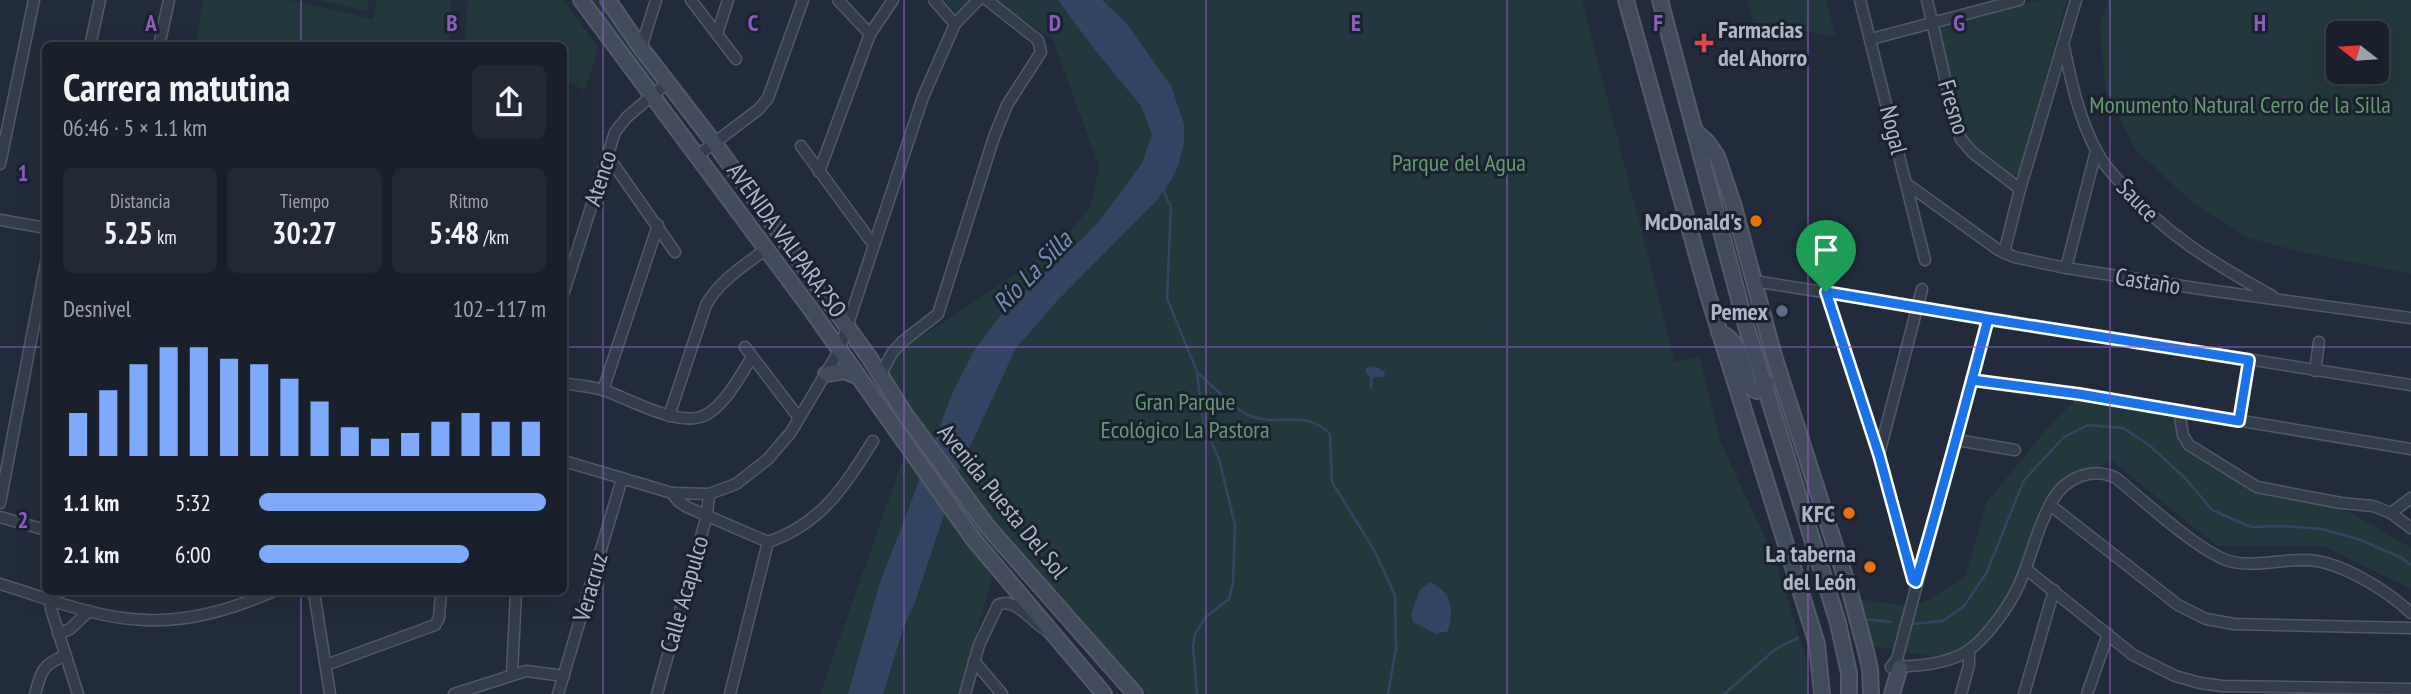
<!DOCTYPE html>
<html lang="es">
<meta charset="utf-8">
<style>
body{margin:0;font-family:"PT Sans Narrow",sans-serif;background:#222834;color:#f1f3f6;height:100vh;display:flex;flex-direction:column;font-size:26px;white-space:nowrap}
*{box-sizing:border-box;margin:0}
p{font-size:23px;color:#9fa3a9}
.icon{flex:none;width:38px;height:38px;fill:none;stroke:currentColor;stroke-width:2;stroke-linecap:round;stroke-linejoin:round}
.map{position:relative;flex:1;overflow:hidden}
.side{position:absolute;left:42px;top:42px;width:525px;height:553px;display:flex;flex-direction:column;background:#19202c;border-radius:10px;box-shadow:0 7px 28px #0002,0 0 0 2px #373e48}
.side>*{flex:none}
.needle{width:46px;rotate:287deg}
.tools{position:absolute;left:2326px;top:21px;display:grid;gap:14px}
.tools a{display:grid;place-items:center;width:63px;height:63px;border-radius:10px;background:#19202c;box-shadow:0 7px 28px #0002,0 0 0 2px #373e48;font-size:35px}
.pin{position:absolute;display:grid;place-items:center;width:60px;height:60px;color:#fff;margin:-72px -30px;border-radius:50% 50% 50% 0;rotate:-45deg;box-shadow:0 0 7px #0007}
.pin .icon{rotate:45deg}
.round{display:grid;place-items:center;flex:none;width:74px;height:74px;border-radius:10px;background:#222834}
.headline{display:flex;align-items:center;justify-content:space-between;height:119px;padding:0 21px}
h1{font-size:38px;font-weight:800;line-height:52px}
.metrics{display:grid;grid-template-columns:repeat(3,1fr);gap:10px;height:119px;padding:7px 21px}
.metrics div{display:grid;align-content:center;border-radius:10px;background:#222834;text-align:center}
.metrics b{font-size:30px;font-weight:800}
.metrics small{font-size:19px;font-weight:400}
.metrics p{font-size:19px}
.chart{height:196px;padding:14px 21px}
.chart p{display:flex;justify-content:space-between}
.chart svg{width:100%;height:126px;margin-top:7px;stroke:#7faafc;stroke-width:6}
ul{padding:0 21px;list-style:none;font-size:23px}
li{display:grid;grid-template-columns:112px 84px 1fr;align-items:center;height:52px}
li i{height:18px;border-radius:9px;background:#7faafc}
.map>svg:first-child{display:block}
.green{fill:#23383c;fill-rule:evenodd}
.water{fill:#344563}
.lines{fill:none;stroke-linecap:round;stroke-linejoin:round}
.stream{stroke:#344563;stroke-width:2.5}
.street-casing{stroke:#525a69;stroke-width:13}
.secondary-casing{stroke:#525a69;stroke-width:18}
.street{stroke:#343d4b;stroke-width:10}
.secondary{stroke:#424b5e;stroke-width:14}
.route-casing{stroke:#fff;stroke-width:14}
.route{stroke:#1a73e8;stroke-width:9}
.grid{fill:none;stroke:#8d5dc2;stroke-width:2;stroke-opacity:0.55}
.health-dot{fill:#e0444e;stroke:#1a222f;stroke-width:2.5}
.food-dot{fill:#e8710a;stroke:#1a222f;stroke-width:2.5}
.service-dot{fill:#5c6f8a;stroke:#1a222f;stroke-width:2.5}
.labels{text-anchor:middle;dominant-baseline:central;stroke-width:6;stroke-linejoin:round;paint-order:stroke}
.poi-label{font-size:24px;font-weight:bold;fill:#afb7c7;stroke:#1a222f;text-anchor:end}
.park-label{font-size:24px;fill:#659974;stroke:#1a222f}
.street-label{font-size:24px;fill:#afb7c7;stroke:#1a222f}
.water-label{font-size:26px;font-style:italic;fill:#768db1;stroke:#1a222f}
.grid-label{font-size:23px;text-anchor:middle;font-weight:bold;fill:#8d5dc2;stroke:#1a222f;stroke-width:6;stroke-linejoin:round;paint-order:stroke}
</style>
<div class="map">
<svg width="2411" height="694" viewBox="0 0 2411 694">
<rect width="100%" height="100%" fill="#212b3b"/>
<g class="green">
<polygon points="204,0 289,0 373,19 377,0 451,0 449,45 195,45"/>
<polygon points="319,0 368,0 367,11"/>
<polygon points="468,0 563,0 598,47 585,90 567,83 564,93 564,46 464,45"/>
<polygon points="583,0 599,0 659,81 657,86 655,88"/>
<polygon points="944,0 970,0 958,16"/>
<polygon points="996,0 1582,0 1675,362 1699,357 1720,441 1775,559 1806,658 1807,694 1147,694 1005,533 959,694 820,694 904,456 921,422 887,375 900,351 1029,265 1065,238 1091,206 1099,166 1053,40"/>
<polygon points="1747,0 1826,0 1836,37 1753,22"/>
<polygon points="2041,0 2067,0 2019,174 2012,176 1976,151 1964,135 1938,33 1941,25"/>
<path d="M2108 0H2411V274L2301 252 2249 238 2194 204 2134 148 2105 87 2100 26ZM2338 33H2376V72H2338Z"/>
<polygon points="2079,396 2177,412 2186,444 2241,485 2352,513 2411,548 2411,589 2323,546 2217,546 2111,460 2051,497 2005,606 1968,648 1944,655 1928,656 1869,645 1856,599 1901,605 1923,603 1966,576 1986,503 2052,423"/>
</g>
<g class="water">
<polygon points="1058,0 1102,0 1126,23 1171,86 1184,124 1184,143 1178,166 1172,179 1157,200 1056,302 1016,348 958,472 915,602 903,629 883,694 848,694 880,583 953,392 974,351 1006,308 1081,240 1100,220 1142,163 1152,134 1141,106 1095,50"/>
<polygon points="1374,366 1385,372 1384,377 1373,377 1372,389 1370,389 1370,376 1366,373 1366,368"/>
<path d="M1430 582C1452 592 1454 609 1448 631L1436 634 1413 622 1411 614 1420 589Z"/>
</g>
<g class="lines">
<g class="stream">
<polyline points="1162,188 1171,207 1167,298 1197,372 1203,423 1219,459 1235,525 1233,583 1229,599 1205,618 1195,634 1193,646 1197,694"/>
<path d="M1198 373C1210 383 1235 410 1248 415 1277 428 1305 408 1330 434L1332 482 1374 550 1395 595 1396 648 1388 694"/>
<polyline points="1863,619 1891,622"/>
<polyline points="1912,624 1943,621 1964,606 1987,572 2024,480 2064,437 2088,425 2123,428 2149,445 2186,479 2212,510 2251,527 2282,526 2322,529 2358,539 2402,558 2411,565"/>
<polyline points="1724,694 1777,648 1798,638"/>
</g>
<defs>
<g id="street">
<polyline points="691,0 736,59"/>
<polyline points="838,0 870,34"/>
<polyline points="934,0 955,24"/>
<polyline points="1860,0 1925,260"/>
<polyline points="1927,0 1953,113 1961,139 1973,153 2020,189"/>
<polyline points="717,34 728,0"/>
<polyline points="1871,39 2019,0"/>
<polyline points="90,46 100,0"/>
<polyline points="159,46 169,0"/>
<path d="M2064 47C2071 81 2079 118 2096 150 2102 162 2112 174 2122 184 2165 235 2215 264 2272 296"/>
<polyline points="641,48 656,0"/>
<polyline points="801,146 873,244"/>
<polyline points="607,155 675,252"/>
<polyline points="697,156 759,109 768,98 803,0"/>
<polyline points="0,164 34,0"/>
<polyline points="819,172 870,34 893,0"/>
<polyline points="1907,184 1997,249 2014,257 2066,268 2208,290 2411,318"/>
<polyline points="0,220 46,228"/>
<polyline points="2004,253 2020,189 2076,0"/>
<polyline points="2066,268 2096,151"/>
<polyline points="1754,281 2411,385"/>
<polyline points="564,292 615,132 627,117 667,83"/>
<polyline points="1826,292 1879,455 1913,580 1916,582"/>
<polyline points="745,347 799,418"/>
<polyline points="2315,371 2319,342"/>
<polyline points="881,374 892,353 902,342 938,314 994,137 1007,105 1041,52 1038,40 987,0"/>
<polyline points="1972,380 2079,394 2411,449"/>
<path d="M564 383C578 386 593 386 606 391 632 400 684 431 709 413 728 400 740 376 752 357"/>
<polyline points="603,390 658,225"/>
<polyline points="2179,411 2183,435 2189,445 2257,487 2341,503 2373,506 2391,513 2411,528"/>
<path d="M669 416 706 305C720 280 744 266 766 249"/>
<polyline points="2239,421 2249,360"/>
<polyline points="1957,440 2015,450"/>
<polyline points="1879,454 1922,289"/>
<polyline points="564,461 672,493 678,501 687,507 768,542"/>
<polyline points="672,493 709,494 736,484 768,459 791,432 839,351 923,97 955,24 978,0"/>
<polyline points="0,503 46,262"/>
<polyline points="2050,505 2178,605 2206,619 2234,624 2411,628"/>
<polyline points="2391,513 2411,498"/>
<polyline points="0,517 46,530"/>
<path d="M768 542C821 524 844 487 873 441"/>
<polyline points="2026,569 2133,655 2175,676 2200,683 2222,686 2411,689"/>
<path d="M0 584C47 598 97 619 146 620 190 622 232 609 272 592"/>
<polyline points="49,592 51,609 78,694"/>
<polyline points="314,592 330,694"/>
<polyline points="58,634 70,629 89,611"/>
<polyline points="974,661 1002,694"/>
<polyline points="326,665 435,625 439,618 441,592"/>
<path d="M1891 667C1915 666 1948 665 1969 650 1986 638 2007 609 2016 591 2031 562 2036 528 2052 501 2065 478 2092 466 2116 478 2142 499 2203 556 2233 562 2256 567 2283 559 2307 560 2340 561 2388 591 2411 613"/>
<polyline points="1891,667 1897,659 1988,319"/>
<polyline points="512,674 516,592"/>
<path d="M35 694C41 672 42 665 64 656"/>
<polyline points="454,694 526,671 564,676"/>
<polyline points="558,694 622,479"/>
<polyline points="657,694 707,515 709,494"/>
<polyline points="730,694 768,542"/>
<path d="M965 694 979 645 998 605C1014 596 1032 622 1046 630"/>
<polyline points="1961,694 1969,665 1969,650"/>
<polyline points="2024,694 2054,590"/>
<polyline points="2087,694 2108,634"/>
</g>
<g id="secondary">
<polyline points="581,0 810,308 974,540 1104,694"/>
<polyline points="608,0 641,48 715,144 869,357 905,414 987,526 1135,694"/>
<polyline points="1626,0 1708,295 1817,644 1822,694"/>
<polyline points="1660,0 1745,322 1838,623 1849,673 1849,694"/>
<polyline points="1696,132 1707,142 1717,156 1734,207 1774,356 1850,592 1866,651 1870,669 1871,694"/>
<path d="M1719 332C1742 342 1742 364 1749 387L1757 391 1764 388 1767 383"/>
<polyline points="826,374 844,371 857,376"/>
<polyline points="1892,694 1900,667"/>
</g>
</defs>
<use href="#street" class="street-casing"/>
<use href="#secondary" class="secondary-casing"/>
<use href="#street" class="street"/>
<use href="#secondary" class="secondary"/>
</g>
<g class="lines">
<defs>
<path id="route" d="M1826 292 1879 455 1913 580 1916 582C1941 495 1965 407 1988 319L2249 360 2239 421 2079 394 1972 380 1988 319 1826 292"/>
</defs>
<use href="#route" class="route-casing"/>
<use href="#route" class="route"/>
</g>
<path class="grid" d="M301 0V46M603 0V694M904 0V694M1206 0V694M1507 0V694M1808 0V694M2110 0V694M0 347H46M564 347H2411M301 592V694"/>
<path class="health-dot" d="M1700.5 32.5h7v7h7v7h-7v7h-7v-7h-7v-7h7z"/>
<g class="food-dot">
<circle cx="1756" cy="221" r="7"/>
<circle cx="1849" cy="513" r="7"/>
<circle cx="1870" cy="567" r="7"/>
</g>
<circle class="service-dot" cx="1782" cy="311" r="7"/>
<g class="labels">
<g class="poi-label">
<text x="1718" y="29" text-anchor="start">Farmacias<tspan x="1718" dy="28">del Ahorro</tspan></text>
<text x="1742" y="221">McDonald's</text>
<text x="1768" y="311">Pemex</text>
<text x="1835" y="513">KFC</text>
<text x="1856" y="553">La taberna<tspan x="1856" dy="28">del León</tspan></text>
</g>
<g class="park-label">
<text x="2240" y="104">Monumento Natural Cerro de la Silla</text>
<text x="1459" y="162">Parque del Agua</text>
<text x="1185" y="401">Gran Parque<tspan x="1185" dy="28">Ecológico La Pastora</tspan></text>
</g>
<g class="street-label">
<text transform="translate(1954 107) rotate(73)">Fresno</text>
<text transform="translate(1894 130) rotate(76)">Nogal</text>
<text transform="translate(600 178) rotate(-72)">Atenco</text>
<text transform="translate(2138 200) rotate(46)">Sauce</text>
<text transform="translate(787 240) rotate(54)">AVENIDA VALPARA?SO</text>
<text transform="translate(2148 281) rotate(9)">Castaño</text>
<text transform="translate(1003 501) rotate(51)">Avenida Puesta Del Sol</text>
<text transform="translate(590 587) rotate(-74)">Veracruz</text>
<text transform="translate(684 594) rotate(-74)">Calle Acapulco</text>
</g>
<g class="water-label">
<text transform="translate(1032 271) rotate(-46)">Río La Silla</text>
</g>
</g>
<g class="grid-label">
<text x="151" y="31">A</text>
<text x="452" y="31">B</text>
<text x="753" y="31">C</text>
<text x="1055" y="31">D</text>
<text x="1356" y="31">E</text>
<text x="1658" y="31">F</text>
<text x="1959" y="31">G</text>
<text x="2260" y="31">H</text>
<text x="23" y="181">1</text>
<text x="23" y="528">2</text>
</g>
</svg>
<div class="tools">
<a><svg class="needle" viewBox="-14 -14 28 28"><path d="M0-13l5 13h-10z" fill="#e53935"/><path d="M0 13l5-13h-10z" fill="#9fa3a9"/></svg></a>
</div>
<div class="pin" style="left:1826px;top:292px;background:#1e9e55"><svg class="icon" aria-label="arrive" viewBox="0 0 24 24"><path d="M6 21V4h12l-3 4 3 4H6"/></svg></div>
<section class="side">
<div class="headline"><div><h1>Carrera matutina</h1><p>06:46 · 5 × 1.1 km</p></div><a class="round"><svg class="icon" aria-label="share" viewBox="0 0 24 24"><path d="M12 15V3M7 8l5-5 5 5M5 13v7h14v-7"/></svg></a></div>
<div class="metrics">
<div><p>Distancia</p><b>5.25<small> km</small></b></div>
<div><p>Tiempo</p><b>30:27</b></div>
<div><p>Ritmo</p><b>5:48<small> /km</small></b></div>
</div>
<div class="chart"><p><span>Desnivel</span>102–117 m</p>
<svg viewBox="0 0 160 44" preserveAspectRatio="none"><path d="M5 44V29M15 44V21M25 44V12M35 44V6M45 44V6M55 44V10M65 44V12M75 44V17M85 44V25M95 44V34M105 44V38M115 44V36M125 44V32M135 44V29M145 44V32M155 44V32"/></svg>
</div>
<ul>
<li><b>1.1 km</b>5:32<i style="width:100%"></i></li>
<li><b>2.1 km</b>6:00<i style="width:73%"></i></li>
</ul>
</section>
</div>
